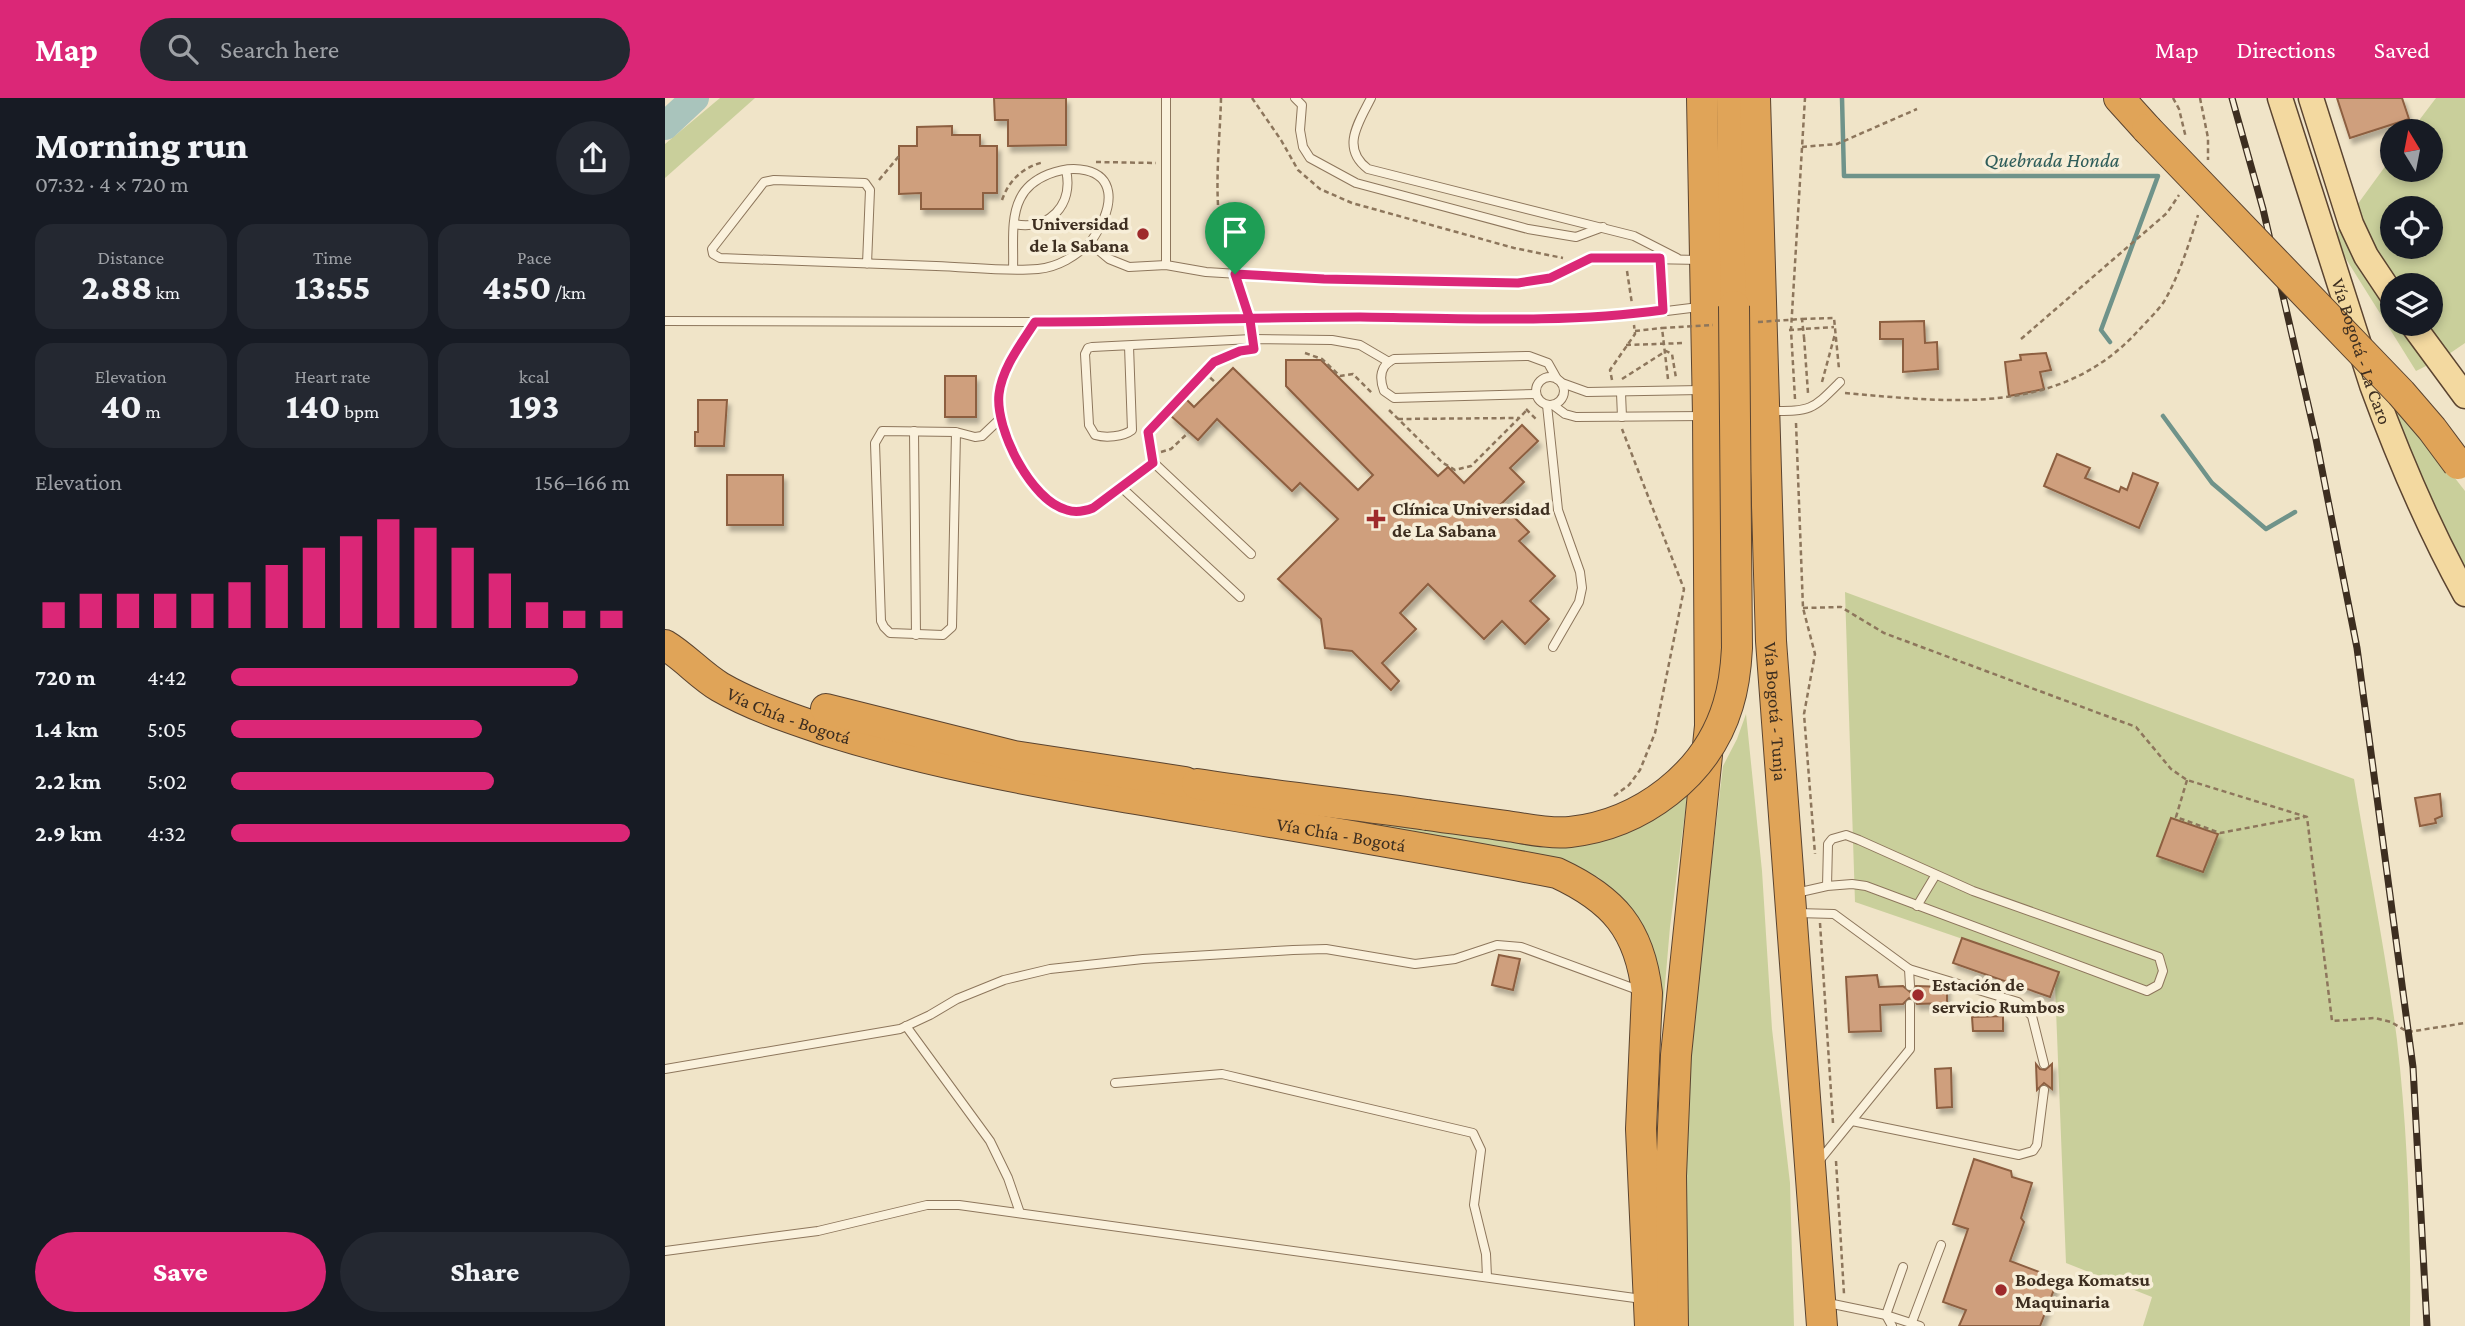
<!DOCTYPE html>
<meta charset="utf-8">
<style>
body{margin:0;font-family:"Crimson Pro",serif;background:#242831;color:#f1f3f6;height:100vh;display:flex;flex-direction:column;font-size:26px;white-space:nowrap}
*{box-sizing:border-box;margin:0}
p{font-size:23px;color:#9ea1a6}
.icon{flex:none;width:38px;height:38px;fill:none;stroke:currentColor;stroke-width:2;stroke-linecap:round;stroke-linejoin:round}
.map{position:relative;flex:1;overflow:hidden}
.panel{display:flex;flex-direction:column;background:#171b24;width:665px}
.panel>*{flex:none}
.needle{width:46px;rotate:350deg}
.controls{position:absolute;left:1715px;top:21px;display:grid;gap:14px}
.controls a{display:grid;place-items:center;width:63px;height:63px;border-radius:50%;background:#171b24;box-shadow:0 4px 10px #0003;font-size:35px}
.pin{position:absolute;display:grid;place-items:center;width:60px;height:60px;color:#fff;margin:-72px -30px;border-radius:50% 50% 50% 0;rotate:-45deg;box-shadow:0 0 7px #0007}
.pin .icon{rotate:45deg}
.round{display:grid;place-items:center;flex:none;width:74px;height:74px;border-radius:37px;background:#242831}
.summary{display:flex;align-items:center;justify-content:space-between;height:119px;padding:0 35px}
h1{font-size:38px;font-weight:800;line-height:52px}
.figures{display:grid;grid-template-columns:repeat(3,1fr);gap:10px;height:119px;padding:7px 35px}
.figures div{display:grid;align-content:center;border-radius:18px;background:#242831;text-align:center}
.figures b{font-size:35px;font-weight:800}
.figures small{font-size:19px;font-weight:400}
.figures p{font-size:19px}
.chart{height:196px;padding:14px 35px}
.chart p{display:flex;justify-content:space-between}
.chart svg{width:100%;height:126px;margin-top:7px;stroke:#db2777;stroke-width:6}
.primary-button{display:flex;gap:14px;margin-top:auto;padding:14px 35px}
.primary-button a{flex:1;height:80px;border-radius:42px;background:#db2777;color:#fff;font-size:28px;font-weight:800;line-height:80px;text-align:center}
.primary-button a+a{background:#242831;color:#f1f3f6}
ul{padding:0 35px;list-style:none;font-size:23px}
li{display:grid;grid-template-columns:112px 84px 1fr;align-items:center;height:52px}
li i{height:18px;border-radius:9px;background:#db2777}
header{display:flex;align-items:center;gap:42px;box-sizing:border-box;height:98px;padding:0 35px;background:#db2777;color:#fff}
header strong{font-size:33px}
nav{display:flex;gap:38px;margin-inline-start:auto;font-size:24px}
.search{width:490px;height:63px;background:#242831;display:flex;align-items:center;gap:18px;box-sizing:border-box;padding:0 24px;border-radius:38px;color:#9ea1a6;font-size:26px}
main{display:flex;flex:1;min-height:0}
.map>svg:first-child{display:block}
.green{fill:#c9cf9b;fill-rule:evenodd}
.lines{fill:none;stroke-linecap:round;stroke-linejoin:round}
.stream{stroke:#6f938a;stroke-width:4.5}
.river{stroke:#a9c4bc;stroke-width:28}
.building{fill:#cf9f7d;stroke:#8d5f41;stroke-width:2;filter:url(#shadow)}
.lane-casing{stroke:#8d765c;stroke-width:10}
.primary-casing{stroke:#5b4430;stroke-width:27}
.highway-casing{stroke:#5b4430;stroke-width:32}
.path{stroke:#8d765c;stroke-width:2.5;stroke-dasharray:5 3.5;stroke-linecap:butt}
.lane{stroke:#faf1dc;stroke-width:8}
.primary{stroke:#f3d9a0;stroke-width:24}
.highway{stroke:#e0a458;stroke-width:30}
.rail-casing{stroke:#3d2e20;stroke-width:7}
.rail{stroke:#f7eed8;stroke-width:4.5;stroke-dasharray:13;stroke-linecap:butt}
.highway-bridge-casing{stroke:#5b4430;stroke-width:32;stroke-linecap:butt}
.path-bridge{stroke:#8d765c;stroke-width:2.5;stroke-dasharray:5 3.5;stroke-linecap:butt}
.highway-bridge{stroke:#e0a458;stroke-width:30}
.route-casing{stroke:#fff;stroke-width:14}
.route{stroke:#db2777;stroke-width:9}
.poi-dot{fill:#9e2a2b;stroke:#f7eed8;stroke-width:2.5}
.labels{text-anchor:middle;dominant-baseline:central;stroke-width:7;stroke-linejoin:round;paint-order:stroke}
.poi-label{font-size:19px;font-weight:bold;fill:#3d2e20;stroke:#f7eed8;text-anchor:start}
.street-label{font-size:19px;fill:#3d2e20;stroke:#f7eed8}
.water-label{font-size:21px;font-style:italic;fill:#2f5d5a;stroke:#f7eed8}
</style>
<header>
<strong>Map</strong>
<div class="search"><svg class="icon" aria-label="search" viewBox="0 0 24 24"><circle cx="10" cy="10" r="6"/><path d="M15 15l6 6"/></svg>Search here</div>
<nav><a>Map</a><a>Directions</a><a>Saved</a></nav>
</header>
<main>
<section class="panel">
<div class="summary"><div><h1>Morning run</h1><p>07:32 · 4 × 720 m</p></div><a class="round"><svg class="icon" aria-label="share" viewBox="0 0 24 24"><path d="M12 15V3M7 8l5-5 5 5M5 13v7h14v-7"/></svg></a></div>
<div class="figures">
<div><p>Distance</p><b>2.88<small> km</small></b></div>
<div><p>Time</p><b>13:55</b></div>
<div><p>Pace</p><b>4:50<small> /km</small></b></div>
</div>
<div class="figures">
<div><p>Elevation</p><b>40<small> m</small></b></div>
<div><p>Heart rate</p><b>140<small> bpm</small></b></div>
<div><p>kcal</p><b>193</b></div>
</div>
<div class="chart"><p><span>Elevation</span>156–166 m</p>
<svg viewBox="0 0 160 44" preserveAspectRatio="none"><path d="M5 44V35M15 44V32M25 44V32M35 44V32M45 44V32M55 44V28M65 44V22M75 44V16M85 44V12M95 44V6M105 44V9M115 44V16M125 44V25M135 44V35M145 44V38M155 44V38"/></svg>
</div>
<ul>
<li><b>720 m</b>4:42<i style="width:87%"></i></li>
<li><b>1.4 km</b>5:05<i style="width:63%"></i></li>
<li><b>2.2 km</b>5:02<i style="width:66%"></i></li>
<li><b>2.9 km</b>4:32<i style="width:100%"></i></li>
</ul>
<div class="primary-button"><a>Save</a><a>Share</a></div>
</section>
<div class="map">
<svg width="1800" height="1228" viewBox="0 0 1800 1228">
<defs>
<filter id="shadow"><feDropShadow dx="3" dy="5.5" stdDeviation="2" flood-color="#0004"/></filter>
</defs>
<rect width="100%" height="100%" fill="#f0e4c8"/>
<g class="green">
<polygon points="55,0 90,0 0,80 0,46"/>
<path d="M1771 0H1800V245L1781 258 1751 273 1668 140 1727 59V72H1766V33H1746ZM1727 110H1766V149H1727ZM1727 187H1766V226H1727Z"/>
<polygon points="1720,301 1758,339 1800,393 1800,472 1778,436"/>
<path d="M1180 494 1689 681C1703 768 1721 855 1732 942 1743 1037 1746 1132 1745 1228H1478L1487 1199 1401 1165 1390 886 1394 874 1190 804Z"/>
<polygon points="1081,616 1097,773 1107,931 1125,1085 1129,1228 1021,1228 1020,1084 1026,937 1058,668 1072,641"/>
<polygon points="414,677 877,740 1023,692 1005,829 992,979 960,804 933,779 897,764"/>
</g>
<g class="lines">
<g class="stream">
<polyline points="1177,0 1179,78 1493,78 1436,232 1445,244"/>
<polyline points="1498,318 1547,385 1601,431 1630,414"/>
</g>
<polyline class="river" points="0,28 30,0"/>
</g>
<g class="building">
<polygon points="329,0 401,0 401,47 343,48 343,22 330,22"/>
<polygon points="1672,0 1737,0 1744,21 1685,40"/>
<polygon points="287,28 287,37 315,37 315,48 332,48 332,95 318,95 318,111 256,111 256,95 234,96 234,48 252,48 252,29"/>
<polygon points="1259,223 1260,245 1272,244 1273,271 1238,274 1238,241 1215,241 1215,224"/>
<polygon points="1381,255 1386,272 1375,274 1379,291 1344,298 1340,264 1356,262 1355,257"/>
<polygon points="621,262 656,262 773,378 783,369 799,385 857,327 873,343 845,370 859,384 836,406 864,434 854,443 890,478 865,503 884,521 860,546 837,523 819,541 763,486 735,515 751,531 717,565 734,583 726,592 687,553 660,550 656,521 613,481 673,421 635,385 627,393 552,321 533,342 506,318 521,301 529,309 568,270 693,392 708,377 621,288"/>
<rect x="280" y="278" width="31" height="41"/>
<polygon points="33,302 62,302 59,348 30,348 30,334 33,334"/>
<polygon points="1392,356 1425,370 1420,380 1454,394 1456,389 1462,392 1468,375 1493,385 1474,430 1379,388"/>
<rect x="62" y="377" width="56" height="50"/>
<polygon points="1775,696 1777,718 1770,721 1771,725 1755,728 1750,700"/>
<polygon points="1506,720 1553,736 1538,774 1492,758"/>
<polygon points="1297,840 1394,874 1385,899 1288,865"/>
<polygon points="834,857 855,861 848,892 827,887"/>
<polygon points="1212,877 1214,889 1238,888 1245,894 1249,893 1251,888 1282,889 1282,905 1252,906 1249,901 1244,900 1238,906 1215,907 1216,933 1184,934 1181,879"/>
<polygon points="1338,918 1338,933 1308,933 1307,919"/>
<polygon points="1371,966 1375,971 1380,972 1387,966 1387,991 1379,985 1372,992"/>
<polygon points="1286,970 1287,1009 1272,1010 1270,971"/>
<polygon points="1309,1061 1346,1073 1347,1079 1367,1085 1356,1120 1359,1124 1345,1163 1393,1181 1375,1228 1294,1228 1301,1212 1278,1204 1303,1131 1288,1126"/>
</g>
<g class="lines">
<defs>
<g id="lane">
<polyline points="501,0 501,167"/>
<polyline points="630,0 637,7 635,32 638,49 645,60 691,85 863,131 911,139 938,129"/>
<path d="M706 0C694 24 675 50 703 71L969 138 1012 160"/>
<path d="M349 126C384 133 409 107 401 72"/>
<polyline points="995,160 998,212"/>
<path d="M202 166 205 92 200 85 109 82 99 84 47 151 48 156 55 160C127 163 199 166 271 168 304 169 340 174 373 171 394 169 410 158 425 145L444 161 464 169 501 167 541 174 659 181 853 185 885 180 926 160 1036 162"/>
<path d="M348 171C349 149 345 121 355 101 376 56 487 55 425 145"/>
<polyline points="0,223 370,224 688,219 890,220 969,217 1034,209"/>
<path d="M370 224C356 246 337 270 334 296 330 331 366 403 402 412 411 415 420 413 428 410L489 365 586 456"/>
<path d="M464 248 467 332C458 339 440 340 430 337L424 327 420 256 423 250 427 249 587 241 667 242 695 247 724 264"/>
<circle cx="885" cy="293" r="14"/>
<polyline points="897,285 922,294 1036,292"/>
<polyline points="956,295 957,319"/>
<path d="M870 296 729 300 719 293C714 280 715 267 729 261L864 258 883 265 892 281"/>
<polyline points="882,307 893,412 915,474 917,490 914,504 888,549"/>
<polyline points="888,307 900,316 911,319 1039,318"/>
<path d="M1106 313C1147 313 1147 312 1175 284"/>
<polyline points="249,333 251,537"/>
<polyline points="291,334 287,529 278,537 225,535 219,529 216,523 210,345 217,333 291,334 310,339 317,338 336,320"/>
<polyline points="456,389 575,499"/>
<polyline points="1131,795 1162,788 1163,746 1167,741 1181,737 1194,742 1308,793 1494,859 1498,873 1493,887 1482,893 1201,788 1187,786 1162,788"/>
<polyline points="1252,808 1270,778"/>
<polyline points="1132,815 1169,816 1244,871 1353,904 1367,918 1379,966"/>
<polyline points="1244,871 1245,888"/>
<polyline points="241,928 325,1043 343,1080 355,1115"/>
<polyline points="0,971 235,931 265,917 292,901 339,882 385,871 478,861 628,852 661,851 750,866 790,861 832,847 856,849 973,892"/>
<polyline points="450,985 557,976 808,1035 816,1052 809,1107 821,1156 822,1179"/>
<polyline points="1187,1023 1354,1057 1368,1053 1372,1047 1379,992"/>
<polyline points="1154,1063 1245,951 1245,906"/>
<polyline points="0,1153 153,1133 262,1107 294,1107 977,1201"/>
<polyline points="1163,1205 1221,1217 1255,1228"/>
<polyline points="1247,1224 1276,1147"/>
<polyline points="1227,1228 1221,1217 1238,1169"/>
</g>
<g id="primary">
<path id="s1" d="M1615 0 1707 287C1733 358 1763 429 1800 496"/>
<polyline points="1646,0 1686,126 1701,158 1727,197"/>
<polyline points="1747,226 1800,298"/>
</g>
<g id="highway">
<polyline points="1067,0 1069,208"/>
<path id="s2" d="M1090 0 1106 543 1157 1228"/>
<polyline points="1454,0 1482,31"/>
<path id="s3" d="M0 547C20 559 35 577 55 589 88 608 127 621 163 633 258 663 355 681 453 698 599 723 746 747 892 775 948 801 975 831 982 895L976 1031 985 1228"/>
<polyline points="161,611 349,658 520,684"/>
<path d="M532 686C608 698 685 706 762 717"/>
<polyline points="1008,1228 1006,1078 1011,957 1045,628 1043,318 1037,0"/>
</g>
</defs>
<use href="#lane" class="lane-casing"/>
<use href="#primary" class="primary-casing"/>
<use href="#highway" class="highway-casing"/>
<g class="path">
<path d="M556 0C555 50 545 116 564 163"/>
<polyline points="587,0 616,42 633,72 655,91 687,105 849,150 898,160"/>
<polyline points="1508,0 1514,11 1521,40"/>
<polyline points="1535,0 1543,40 1543,62"/>
<polyline points="1137,49 1172,46 1252,11"/>
<polyline points="431,64 491,65"/>
<polyline points="214,82 234,58"/>
<path d="M337 102C344 82 358 69 379 64"/>
<polyline points="962,173 967,206"/>
<polyline points="573,186 581,209"/>
<polyline points="1137,221 1169,220 1174,271"/>
<polyline points="1124,232 1169,229"/>
<polyline points="970,233 997,230"/>
<polyline points="1139,239 1143,295"/>
<polyline points="1356,241 1502,115 1514,97"/>
<polyline points="961,247 1020,245"/>
<polyline points="640,255 657,261 675,278 688,276 707,295"/>
<polyline points="539,274 552,286"/>
<polyline points="957,281 1001,253 1007,256 1011,280"/>
<polyline points="947,282 945,272 970,236 969,227"/>
<polyline points="1157,284 1170,236"/>
<path d="M1180 295C1285 304 1393 319 1472 234 1481 224 1493 213 1500 202 1515 175 1524 146 1533 117"/>
<polyline points="1130,301 1126,232 1140,0"/>
<polyline points="861,311 871,321"/>
<polyline points="724,312 778,365 790,372 806,368 862,312"/>
<polyline points="733,321 853,320"/>
<polyline points="1131,325 1138,510 1150,556 1139,616 1150,756"/>
<polyline points="477,333 483,333 549,264 571,255"/>
<polyline points="483,333 486,354"/>
<polyline points="496,354 506,351 524,334"/>
<polyline points="1138,510 1176,509 1219,535 1471,629 1506,671 1522,682 1642,719 1667,923 1710,920 1726,924 1743,934 1800,925"/>
<polyline points="1522,682 1511,719 1555,735 1640,719"/>
<polyline points="949,698 964,687 975,672 990,635 1019,491 957,331"/>
<polyline points="1155,825 1168,1025"/>
<polyline points="1171,1063 1179,1196"/>
</g>
<use href="#lane" class="lane"/>
<use href="#primary" class="primary"/>
<use href="#highway" class="highway"/>
<defs>
<polyline id="rail" points="1567,0 1598,111 1651,341 1692,550 1748,969 1762,1228"/>
</defs>
<use href="#rail" class="rail-casing"/>
<use href="#rail" class="rail"/>
<defs>
<g id="highway-bridge">
<polyline points="1482,31 1736,295 1767,331 1793,366"/>
<path d="M762 717C789 721 815 724 842 728 863 731 884 736 905 734 976 726 1042 677 1063 607 1069 588 1071 569 1072 550L1069 208"/>
</g>
</defs>
<use href="#highway-bridge" class="highway-bridge-casing"/>
<g class="path-bridge">
<polyline points="1093,224 1137,221 1139,239"/>
<polyline points="1003,281 997,230 1048,227"/>
</g>
<use href="#highway-bridge" class="highway-bridge"/>
</g>
<g class="lines">
<defs>
<path id="route" d="M570 176 585 222 589 251 575 253 549 264 483 334 488 365 428 410C420 413 411 415 402 412 366 403 330 331 334 296 337 270 356 246 370 224 478 224 587 219 695 219 795 220 898 226 998 212L995 160H926L885 180 853 185 659 181 570 176"/>
</defs>
<use href="#route" class="route-casing"/>
<use href="#route" class="route"/>
</g>
<g class="poi-dot">
<circle cx="478" cy="136" r="7"/>
<path d="M707.5 410.5h7v7h7v7h-7v7h-7v-7h-7v-7h7z"/>
<circle cx="1253" cy="897" r="7"/>
<circle cx="1336" cy="1192" r="7"/>
</g>
<g class="labels">
<g class="poi-label">
<text x="464" y="125" text-anchor="end">Universidad<tspan x="464" dy="22">de la Sabana</tspan></text>
<text x="727" y="410">Clínica Universidad<tspan x="727" dy="22">de La Sabana</tspan></text>
<text x="1267" y="886">Estación de<tspan x="1267" dy="22">servicio Rumbos</tspan></text>
<text x="1350" y="1181">Bodega Komatsu<tspan x="1350" dy="22">Maquinaria</tspan></text>
</g>
<g class="street-label">
<text stroke="none"><textPath href="#s1" startOffset="266">Vía Bogotá - La Caro</textPath></text>
<text stroke="none"><textPath href="#s2" startOffset="614">Vía Bogotá - Tunja</textPath></text>
<text stroke="none"><textPath href="#s3" startOffset="144">Vía Chía - Bogotá</textPath></text>
<text stroke="none"><textPath href="#s3" startOffset="710">Vía Chía - Bogotá</textPath></text>
</g>
<g class="water-label">
<text x="1387" y="62">Quebrada Honda</text>
</g>
</g>
</svg>
<div class="controls">
<a><svg class="needle" viewBox="-14 -14 28 28"><path d="M0-13l5 13h-10z" fill="#e53935"/><path d="M0 13l5-13h-10z" fill="#9ea1a6"/></svg></a>
<a><svg class="icon" aria-label="locate" viewBox="0 0 24 24"><circle cx="12" cy="12" r="6"/><path d="M12 2v4M12 18v4M2 12h4M18 12h4"/></svg></a>
<a><svg class="icon" aria-label="layers" viewBox="0 0 24 24"><path d="M12 4l9 5-9 5-9-5zM3 14l9 5 9-5"/></svg></a>
</div>
<div class="pin" style="left:570px;top:176px;background:#1e9e55"><svg class="icon" aria-label="arrive" viewBox="0 0 24 24"><path d="M6 21V4h12l-3 4 3 4H6"/></svg></div>
</div>
</main>
